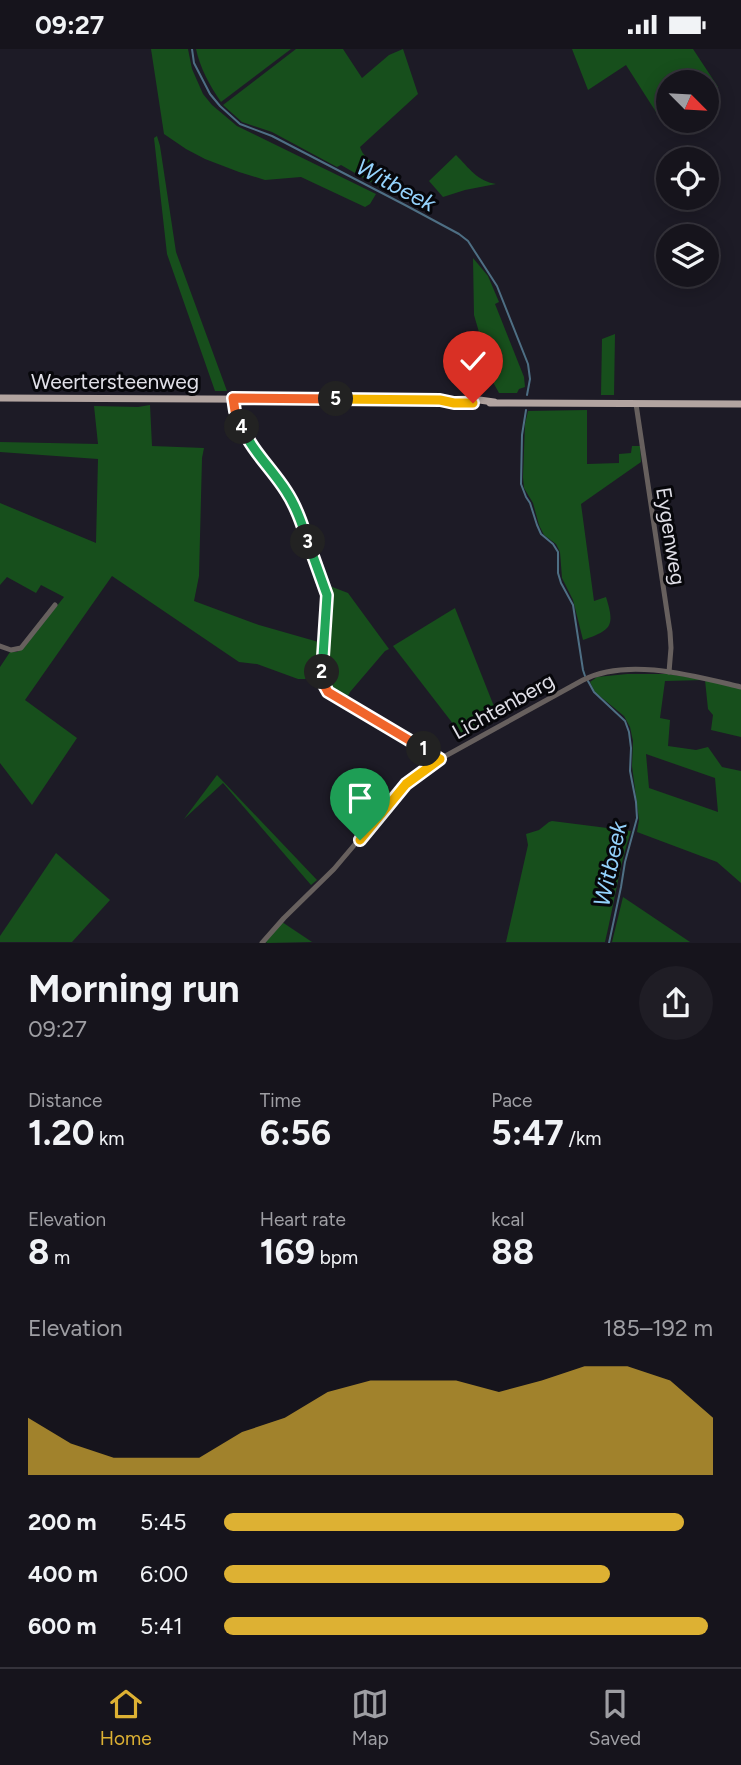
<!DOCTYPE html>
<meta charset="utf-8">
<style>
body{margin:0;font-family:Figtree,sans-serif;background:#1f1d25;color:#f1f3f6;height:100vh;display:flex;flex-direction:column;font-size:26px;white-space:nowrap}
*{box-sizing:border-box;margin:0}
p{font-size:23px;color:#9e9ea3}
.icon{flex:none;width:38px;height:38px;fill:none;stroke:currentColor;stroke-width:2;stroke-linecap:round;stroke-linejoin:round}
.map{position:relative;height:894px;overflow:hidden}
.drawer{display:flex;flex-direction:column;background:#16141c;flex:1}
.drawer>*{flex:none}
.needle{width:46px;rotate:114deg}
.fabs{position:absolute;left:656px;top:21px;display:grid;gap:14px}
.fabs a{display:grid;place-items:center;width:63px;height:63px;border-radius:50%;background:#16141c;box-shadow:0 4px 18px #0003,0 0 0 2px #35333b;font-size:35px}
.pin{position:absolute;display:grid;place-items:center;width:60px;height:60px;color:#fff;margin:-72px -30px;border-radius:50% 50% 50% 0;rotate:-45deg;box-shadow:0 0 7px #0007}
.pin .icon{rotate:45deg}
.km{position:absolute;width:35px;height:35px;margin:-18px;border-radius:50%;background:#222;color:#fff;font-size:19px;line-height:35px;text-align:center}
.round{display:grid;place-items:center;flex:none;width:74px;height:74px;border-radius:37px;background:#1f1d25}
.head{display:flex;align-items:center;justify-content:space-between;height:119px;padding:0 28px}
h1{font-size:38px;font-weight:700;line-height:52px}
.stats{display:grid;grid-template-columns:repeat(3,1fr);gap:10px;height:119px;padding:7px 28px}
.stats div{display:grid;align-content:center}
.stats b{font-size:35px;font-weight:700}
.stats small{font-size:19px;font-weight:400}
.stats p{font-size:19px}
.chart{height:196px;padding:14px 28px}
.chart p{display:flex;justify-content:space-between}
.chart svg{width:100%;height:126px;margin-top:7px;fill:#ddb133;opacity:.7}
ul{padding:0 28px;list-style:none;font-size:23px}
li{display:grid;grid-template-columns:112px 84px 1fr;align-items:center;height:52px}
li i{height:18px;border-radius:9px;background:#ddb133}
.status{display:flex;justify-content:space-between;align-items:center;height:49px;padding:0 35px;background:#16141c;direction:ltr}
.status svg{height:19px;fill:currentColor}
.tabs{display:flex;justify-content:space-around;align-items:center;height:98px;border-top:2px solid #35333b;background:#16141c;font-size:19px;color:#9e9ea3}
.tabs a{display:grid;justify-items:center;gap:4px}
.tabs .on{color:#ddb133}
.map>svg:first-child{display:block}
.green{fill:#174f1c;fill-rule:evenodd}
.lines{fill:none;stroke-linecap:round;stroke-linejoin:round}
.stream{stroke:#4e6f84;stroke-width:2}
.minor{stroke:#67605e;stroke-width:5}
.major{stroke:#b2a4a0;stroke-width:7}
.split-1-casing{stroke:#fff;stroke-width:14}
.split-2-casing{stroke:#fff;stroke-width:14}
.split-3-casing{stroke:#fff;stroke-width:14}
.split-4-casing{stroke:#fff;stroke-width:14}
.split-5-casing{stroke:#fff;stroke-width:14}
.split-6-casing{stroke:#fff;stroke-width:14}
.split-1{stroke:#f5b400;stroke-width:9}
.split-2{stroke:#f0652b;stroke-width:9}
.split-3{stroke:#22a559;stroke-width:9}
.split-4{stroke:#22a559;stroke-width:9}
.split-5{stroke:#f0652b;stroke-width:9}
.split-6{stroke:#f5b400;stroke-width:9}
.labels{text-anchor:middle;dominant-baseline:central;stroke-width:6;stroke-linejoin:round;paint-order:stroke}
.street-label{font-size:21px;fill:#e0dfe7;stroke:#07070b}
.water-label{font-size:23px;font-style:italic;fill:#94d2fc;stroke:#07070b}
</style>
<div class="status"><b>09:27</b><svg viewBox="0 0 49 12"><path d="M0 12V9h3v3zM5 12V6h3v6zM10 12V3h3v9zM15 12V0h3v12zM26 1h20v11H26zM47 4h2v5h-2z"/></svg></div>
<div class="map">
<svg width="741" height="894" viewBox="0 0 741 894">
<rect width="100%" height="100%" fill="#1d1b26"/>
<g class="green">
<polygon points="151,0 188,0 192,20 203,45 212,56 237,77 376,145 370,155 365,158 301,128 265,131 239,123 205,110 186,100 164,85"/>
<path d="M196 0H291L221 53C210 37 200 19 196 0Z"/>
<path d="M296 0H343L362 29 389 6 403 0 418 45 360 98C363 107 368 109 374 116 379 122 380 131 381 139L341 116 337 118 272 83 242 73 223 56Z"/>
<polygon points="572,0 693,0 718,38 707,45 707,33 668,33 668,71 663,74 626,16 588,41"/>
<polygon points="157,87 160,97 176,203 227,342 215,342 167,205 154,89"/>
<path d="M456 106C469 119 477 132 496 135L465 141 443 148 429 132Z"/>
<polygon points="473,209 488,227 499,253 495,255 524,328 525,338 519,340 517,344 499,344 494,335 474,266"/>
<polygon points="615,285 614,346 601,346 602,290"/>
<path d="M150 356 152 397 204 399 202 409 199 527 194 552 259 576 322 594C321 610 321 622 305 630H298L257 615 239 613 112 527 25 651 77 689 32 756 0 714V618L10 603H17L25 597 64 548 41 536 36 544 7 528 0 536V454L96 494 98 410 0 403V393L98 395 94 357 138 358Z"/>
<path d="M587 361V415L619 414V405L631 404 632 397H640L641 413 581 455 594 552 606 548C615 577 612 581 583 591L573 551 562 529 560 503 556 495 544 486 539 476 533 454 524 439 523 428 525 375 528 362Z"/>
<polygon points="327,536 348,544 389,600 385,602 350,643 346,651 329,639 324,626"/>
<polygon points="455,559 499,670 464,689 393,597"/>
<path d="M627 625H668L705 631 741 640V688L711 681 713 666 708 660 705 631 665 632 660 669 670 671 668 697 696 701 708 698 722 718 741 722V834L717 813 637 783 639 771 632 717 633 692 630 678 624 667 595 643 590 633 597 628ZM646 705 715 729 718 763 649 739Z"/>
<polygon points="217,726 317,831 311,836 223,734 184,770"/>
<path d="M552 772 631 782C619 818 614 856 605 893H506L528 796 526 785 539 781 549 773Z"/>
<polygon points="56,804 110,851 72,893 0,893 0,887"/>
<polygon points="623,848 690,893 612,893"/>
<polygon points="282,873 312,893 267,894 265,892"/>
</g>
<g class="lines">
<g class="stream">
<polyline points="192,0 194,14 210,45 220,57 240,75 272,87 405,156 459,185 468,192 497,237 528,315 530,330 527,346"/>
<polyline points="526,361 522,386 521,435 526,448 530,454 537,476 541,485 553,495 558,503 558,524 561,534 573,556 583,621 585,627"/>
<polyline points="588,632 594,643 625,672 629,683 631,699 630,722 636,753 637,769 625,813 621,838 609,894"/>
</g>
<g class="minor">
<path d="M233 349C236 389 271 414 289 446 305 474 314 507 325 537 331 560 325 599 322 624L323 634 328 643 440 710"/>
<polyline points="636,355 670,583 671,599 669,623"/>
<polyline points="0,597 11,601 21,599 55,556"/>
<path d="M262 894 284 869 334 820 406 735 440 710 583 631C628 608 694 627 741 638"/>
</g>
<g class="major">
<polyline points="0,349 440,351 472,350 494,353"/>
<polyline points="490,354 741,355"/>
</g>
</g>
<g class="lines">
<defs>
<polyline id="split-1" points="360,791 406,735 440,710 424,700"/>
<polyline id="split-2" points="322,623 323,634 328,643 424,700"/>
<polyline id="split-3" points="308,493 327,546 322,623"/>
<path id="split-4" d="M242 378C252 402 272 420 286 442 296 457 302 475 308 493"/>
<polyline id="split-5" points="242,378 235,362 233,349 336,350"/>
<polyline id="split-6" points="336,350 440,351 454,354 473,354"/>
</defs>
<use href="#split-1" class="split-1-casing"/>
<use href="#split-2" class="split-2-casing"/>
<use href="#split-3" class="split-3-casing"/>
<use href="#split-4" class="split-4-casing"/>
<use href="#split-5" class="split-5-casing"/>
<use href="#split-6" class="split-6-casing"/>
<use href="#split-1" class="split-1"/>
<use href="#split-2" class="split-2"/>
<use href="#split-3" class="split-3"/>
<use href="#split-4" class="split-4"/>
<use href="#split-5" class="split-5"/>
<use href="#split-6" class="split-6"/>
</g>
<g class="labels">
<g class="street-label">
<text x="115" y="332">Weertersteenweg</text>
<text transform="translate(671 487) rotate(81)">Eygenweg</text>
<text transform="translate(503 657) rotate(-29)">Lichtenberg</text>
</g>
<g class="water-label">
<text transform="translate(396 136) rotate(28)">Witbeek</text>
<text transform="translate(610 815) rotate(-78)">Witbeek</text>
</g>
</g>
</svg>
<div class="fabs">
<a><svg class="needle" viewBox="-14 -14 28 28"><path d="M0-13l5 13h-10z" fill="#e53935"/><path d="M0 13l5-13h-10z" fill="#9e9ea3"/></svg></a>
<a><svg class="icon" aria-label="locate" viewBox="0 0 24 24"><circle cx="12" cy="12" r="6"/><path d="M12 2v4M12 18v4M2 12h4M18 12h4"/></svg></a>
<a><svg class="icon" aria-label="layers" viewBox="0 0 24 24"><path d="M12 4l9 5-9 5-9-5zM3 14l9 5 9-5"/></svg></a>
</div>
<div class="pin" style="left:360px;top:791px;background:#1e9e55"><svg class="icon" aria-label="arrive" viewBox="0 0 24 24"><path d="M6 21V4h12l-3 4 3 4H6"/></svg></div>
<div class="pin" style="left:473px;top:354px;background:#d93025"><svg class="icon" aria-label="check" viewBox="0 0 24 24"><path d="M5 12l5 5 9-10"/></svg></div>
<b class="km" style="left:424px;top:700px">1</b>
<b class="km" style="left:322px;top:623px">2</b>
<b class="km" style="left:308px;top:493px">3</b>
<b class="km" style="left:242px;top:378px">4</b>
<b class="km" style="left:336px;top:350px">5</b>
</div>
<section class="drawer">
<div class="head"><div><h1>Morning run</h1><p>09:27</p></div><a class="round"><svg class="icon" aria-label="share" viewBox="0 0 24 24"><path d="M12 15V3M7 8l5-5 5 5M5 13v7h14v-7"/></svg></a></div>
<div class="stats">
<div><p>Distance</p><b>1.20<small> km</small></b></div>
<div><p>Time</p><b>6:56</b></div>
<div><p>Pace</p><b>5:47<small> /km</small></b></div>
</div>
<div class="stats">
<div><p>Elevation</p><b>8<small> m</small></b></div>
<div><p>Heart rate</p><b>169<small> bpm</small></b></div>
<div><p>kcal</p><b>88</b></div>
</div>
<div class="chart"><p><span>Elevation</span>185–192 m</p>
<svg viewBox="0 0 160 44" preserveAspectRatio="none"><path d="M0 44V24L10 33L20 38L30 38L40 38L50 29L60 24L70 15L80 11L90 11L100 11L110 15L120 11L130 6L140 6L150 11L160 24V44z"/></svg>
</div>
<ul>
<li><b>200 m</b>5:45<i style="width:94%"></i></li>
<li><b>400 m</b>6:00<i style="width:79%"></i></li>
<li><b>600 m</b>5:41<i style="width:99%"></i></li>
</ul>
</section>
<nav class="tabs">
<a class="on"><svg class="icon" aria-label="home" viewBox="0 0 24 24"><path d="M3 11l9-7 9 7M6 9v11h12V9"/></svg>Home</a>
<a><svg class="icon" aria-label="map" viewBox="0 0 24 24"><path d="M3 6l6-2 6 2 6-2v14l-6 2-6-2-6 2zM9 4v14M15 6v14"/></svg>Map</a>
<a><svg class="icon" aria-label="saved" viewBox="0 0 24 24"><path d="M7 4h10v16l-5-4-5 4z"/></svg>Saved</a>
</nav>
